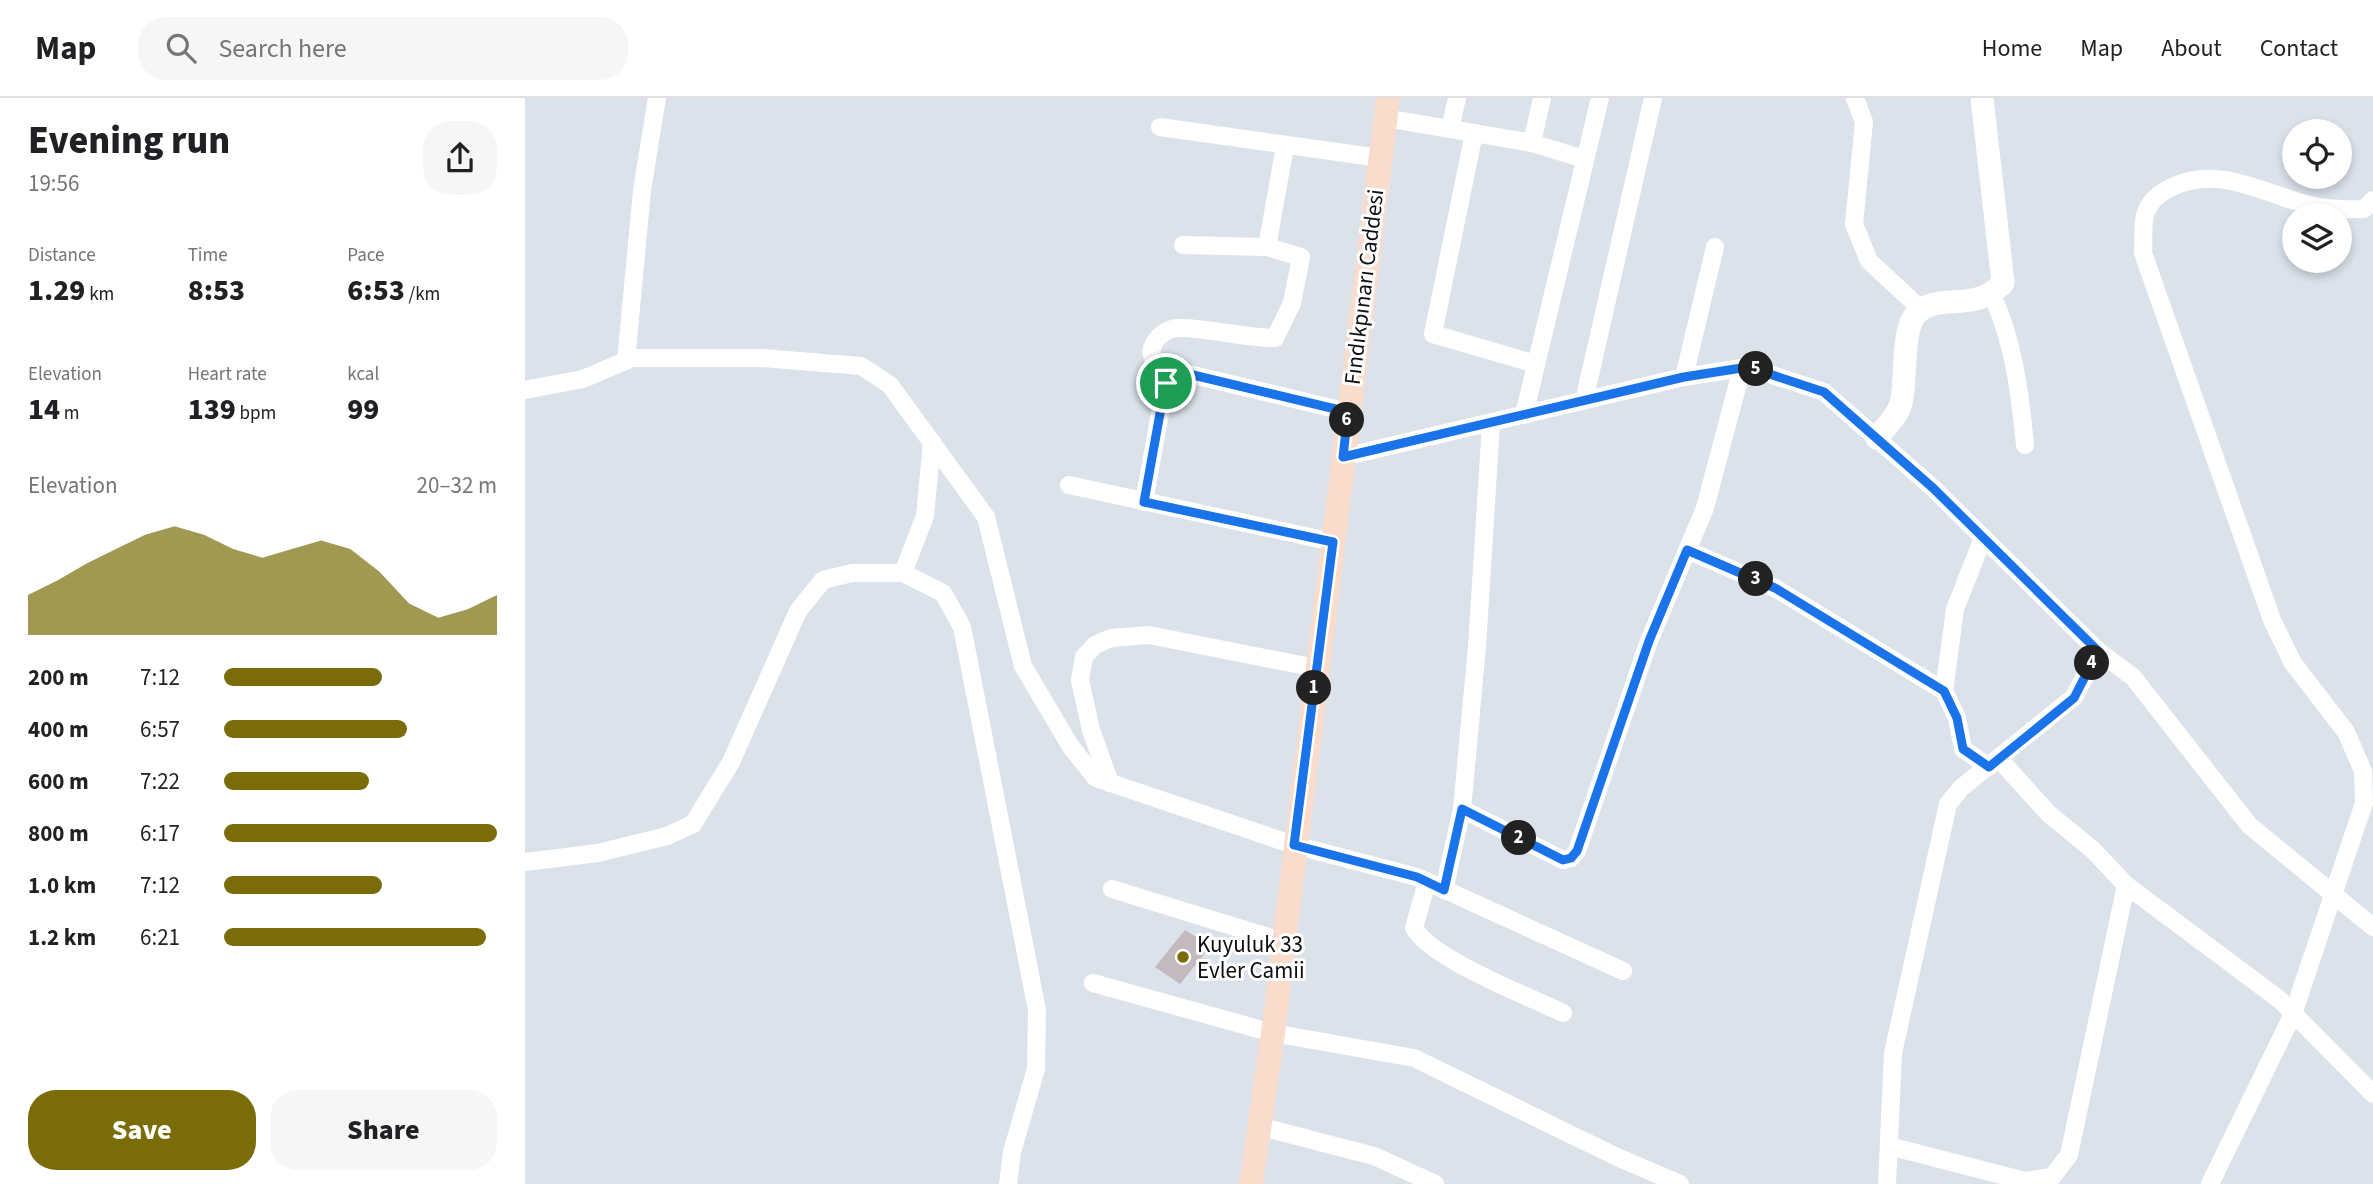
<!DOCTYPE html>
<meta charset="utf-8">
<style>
body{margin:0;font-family:"Source Sans 3",sans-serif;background:#f6f6f6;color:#202124;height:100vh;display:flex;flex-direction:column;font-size:26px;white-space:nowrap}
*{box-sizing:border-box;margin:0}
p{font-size:23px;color:#757577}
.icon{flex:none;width:38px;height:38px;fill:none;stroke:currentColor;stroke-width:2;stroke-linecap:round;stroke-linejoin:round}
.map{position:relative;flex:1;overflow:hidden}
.side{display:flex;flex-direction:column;background:#fff;width:525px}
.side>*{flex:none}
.controls{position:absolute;left:1757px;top:21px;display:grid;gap:14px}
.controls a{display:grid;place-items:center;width:70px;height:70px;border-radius:50%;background:#fff;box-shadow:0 4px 10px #0003;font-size:35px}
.pin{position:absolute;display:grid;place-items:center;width:60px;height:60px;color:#fff;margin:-30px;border:4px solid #fff;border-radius:50%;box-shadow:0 2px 7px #0007}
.km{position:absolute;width:35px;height:35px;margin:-18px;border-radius:50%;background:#222;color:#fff;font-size:19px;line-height:35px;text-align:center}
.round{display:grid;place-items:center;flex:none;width:74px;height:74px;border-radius:28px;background:#f6f6f6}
.summary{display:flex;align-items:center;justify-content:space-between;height:119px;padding:0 28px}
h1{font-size:38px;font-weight:800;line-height:52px}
.stats{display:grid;grid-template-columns:repeat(3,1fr);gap:10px;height:119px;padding:7px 28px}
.stats div{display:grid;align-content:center}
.stats b{font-size:30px;font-weight:800}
.stats small{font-size:19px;font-weight:400}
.stats p{font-size:19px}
.chart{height:196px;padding:14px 28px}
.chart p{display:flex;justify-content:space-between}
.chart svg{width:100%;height:126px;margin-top:7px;fill:#7a6d09;opacity:.7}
.primary-button{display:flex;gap:14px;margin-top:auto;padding:14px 28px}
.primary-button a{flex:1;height:80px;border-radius:28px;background:#7a6d09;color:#fff;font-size:28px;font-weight:800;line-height:80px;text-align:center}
.primary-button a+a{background:#f6f6f6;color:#202124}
ul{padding:0 28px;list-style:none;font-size:23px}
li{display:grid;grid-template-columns:112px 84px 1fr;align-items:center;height:52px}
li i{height:18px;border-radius:9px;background:#7a6d09}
header{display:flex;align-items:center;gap:42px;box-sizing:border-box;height:98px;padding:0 35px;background:#fff;border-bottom:2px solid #e0e0e0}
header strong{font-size:33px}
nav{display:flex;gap:38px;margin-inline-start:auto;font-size:24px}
.search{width:490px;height:63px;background:#f6f6f6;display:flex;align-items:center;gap:18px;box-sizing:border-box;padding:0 24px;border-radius:28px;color:#757577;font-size:26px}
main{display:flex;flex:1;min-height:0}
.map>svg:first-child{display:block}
.building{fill:#c4b9bd}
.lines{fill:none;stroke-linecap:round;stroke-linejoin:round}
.minor{stroke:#fff;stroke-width:18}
.tertiary{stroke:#fff;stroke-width:23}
.secondary{stroke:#fadccd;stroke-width:24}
.route-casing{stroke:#fff;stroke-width:14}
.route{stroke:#1a73e8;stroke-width:9}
.poi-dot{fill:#7a6d09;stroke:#fff;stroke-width:2.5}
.labels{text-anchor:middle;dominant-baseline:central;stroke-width:6;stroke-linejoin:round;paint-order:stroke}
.street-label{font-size:23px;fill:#0c0f11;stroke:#fff}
.poi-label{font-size:23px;fill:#0c0f11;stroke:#fff;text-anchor:start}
</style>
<header>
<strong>Map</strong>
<div class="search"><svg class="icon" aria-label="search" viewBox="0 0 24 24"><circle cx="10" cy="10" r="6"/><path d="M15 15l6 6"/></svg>Search here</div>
<nav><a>Home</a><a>Map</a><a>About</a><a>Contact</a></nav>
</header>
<main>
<section class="side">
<div class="summary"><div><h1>Evening run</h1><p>19:56</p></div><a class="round"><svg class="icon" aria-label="share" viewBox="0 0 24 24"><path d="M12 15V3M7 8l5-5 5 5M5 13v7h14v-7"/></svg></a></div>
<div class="stats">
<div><p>Distance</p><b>1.29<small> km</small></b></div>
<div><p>Time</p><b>8:53</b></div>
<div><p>Pace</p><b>6:53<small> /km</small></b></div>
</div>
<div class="stats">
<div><p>Elevation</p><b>14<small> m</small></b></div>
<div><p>Heart rate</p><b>139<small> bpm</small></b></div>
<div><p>kcal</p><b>99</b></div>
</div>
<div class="chart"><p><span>Elevation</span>20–32 m</p>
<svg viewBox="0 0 160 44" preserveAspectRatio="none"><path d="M0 44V30L10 25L20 19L30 14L40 9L50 6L60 9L70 14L80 17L90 14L100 11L110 14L120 22L130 33L140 38L150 35L160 30V44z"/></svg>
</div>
<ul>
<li><b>200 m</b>7:12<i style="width:58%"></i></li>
<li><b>400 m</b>6:57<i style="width:67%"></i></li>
<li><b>600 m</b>7:22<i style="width:53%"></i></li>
<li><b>800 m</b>6:17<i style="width:100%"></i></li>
<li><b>1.0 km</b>7:12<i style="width:58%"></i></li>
<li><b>1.2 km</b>6:21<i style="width:96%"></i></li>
</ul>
<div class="primary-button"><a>Save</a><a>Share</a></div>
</section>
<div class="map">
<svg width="1848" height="1086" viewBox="0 0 1848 1086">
<rect width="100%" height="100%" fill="#dbe2ea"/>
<polygon class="building" points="660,832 686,848 655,886 630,869"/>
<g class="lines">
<g class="minor">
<polyline points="1330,0 1339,24 1329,126 1344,163 1397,212"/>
<polyline points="860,20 1007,45 1059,61"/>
<polyline points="635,29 855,60"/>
<polyline points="925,31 932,0"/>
<polyline points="949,35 908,236 1011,266"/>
<polyline points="1007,45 1017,0"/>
<polyline points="742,149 760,48"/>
<path d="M1467 197C1489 244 1495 296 1500 347"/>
<polyline points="101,263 117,92 132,0"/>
<polyline points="1159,279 1190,149"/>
<path d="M641 285 632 274 626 254C629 242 635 235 647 231 663 226 725 241 750 240L767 205 776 159 742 149 658 147"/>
<polyline points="0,292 58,281 107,260 236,260 336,268 365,287 461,419 498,568 546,649 571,680 769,747 892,779 1098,873"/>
<polyline points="1059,303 1128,0"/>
<polyline points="999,317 1075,0"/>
<polyline points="818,359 1159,279 1223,269 1299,294 1408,390 1573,553 1608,579 1724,727 1848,829"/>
<polyline points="544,387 808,444"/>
<polyline points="619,404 643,271 823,314"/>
<polyline points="1458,440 1430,511 1419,593 1432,620 1438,651 1464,669"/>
<polyline points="1162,452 1250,490 1419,593"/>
<polyline points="378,475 400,418 407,344"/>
<polyline points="1474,661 1524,716 1568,752 1601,787 1755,902 1848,996"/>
<polyline points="585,685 566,632 555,582 559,559 570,547 586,540 624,537 791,570"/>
<polyline points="937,711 1038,762 1046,760 1052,753 1124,543 1180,410 1217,270"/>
<polyline points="0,764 73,755 142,738 168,726 206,664 273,513 298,482 327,475 378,475 418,495 437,529 512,912 511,971 487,1054 483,1086"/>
<path d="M902 784 889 830C906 861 1003 898 1038 915"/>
<polyline points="587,791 756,843"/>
<polyline points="919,792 937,711 952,549 966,325"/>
<polyline points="568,885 748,935 889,960 1092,1059 1155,1086"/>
<polyline points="733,1028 849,1058 910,1086"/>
<polyline points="1364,1048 1500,1083 1527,1079 1544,1057 1601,787"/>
<polyline points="1362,1086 1368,955 1423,706 1436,690 1549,599 1573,553"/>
<path d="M1685 1086 1768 916 1839 705 1838 673 1821 634 1768 565 1747 522 1618 155C1619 143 1617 129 1620 117 1624 102 1636 94 1649 88 1703 65 1749 104 1801 110 1813 112 1826 111 1839 111L1848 102"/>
</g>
<path class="tertiary" d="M1352 340C1359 330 1373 318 1376 305 1382 283 1376 233 1391 216 1415 192 1448 217 1478 185L1457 0"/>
<polyline class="secondary" points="726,1086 748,935 863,0"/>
</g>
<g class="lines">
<defs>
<polygon id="route" points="1223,269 1299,294 1408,390 1573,553 1549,600 1464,669 1438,651 1432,620 1419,593 1250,490 1162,452 1124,543 1052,753 1046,760 1038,762 937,711 919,792 892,779 769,747 808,444 619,404 643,271 823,314 818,359 1159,279"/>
</defs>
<use href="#route" class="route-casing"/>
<use href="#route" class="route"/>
</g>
<circle class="poi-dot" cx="658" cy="859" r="7"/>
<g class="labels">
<g class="street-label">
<text transform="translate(839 189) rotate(-83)">Fındıkpınarı Caddesi</text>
</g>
<g class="poi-label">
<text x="672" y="846">Kuyuluk 33<tspan x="672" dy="26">Evler Camii</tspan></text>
</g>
</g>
</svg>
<div class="controls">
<a><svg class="icon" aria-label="locate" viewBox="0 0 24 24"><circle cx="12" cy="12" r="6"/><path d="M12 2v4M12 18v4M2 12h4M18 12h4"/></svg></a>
<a><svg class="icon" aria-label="layers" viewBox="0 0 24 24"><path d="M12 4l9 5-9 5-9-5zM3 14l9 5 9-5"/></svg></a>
</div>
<div class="pin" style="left:641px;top:285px;background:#1e9e55"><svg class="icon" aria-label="arrive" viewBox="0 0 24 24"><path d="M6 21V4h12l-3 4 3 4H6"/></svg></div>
<b class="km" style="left:789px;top:590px">1</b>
<b class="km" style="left:994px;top:740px">2</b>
<b class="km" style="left:1231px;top:481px">3</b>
<b class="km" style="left:1567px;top:565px">4</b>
<b class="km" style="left:1231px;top:271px">5</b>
<b class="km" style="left:822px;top:322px">6</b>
</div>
</main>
